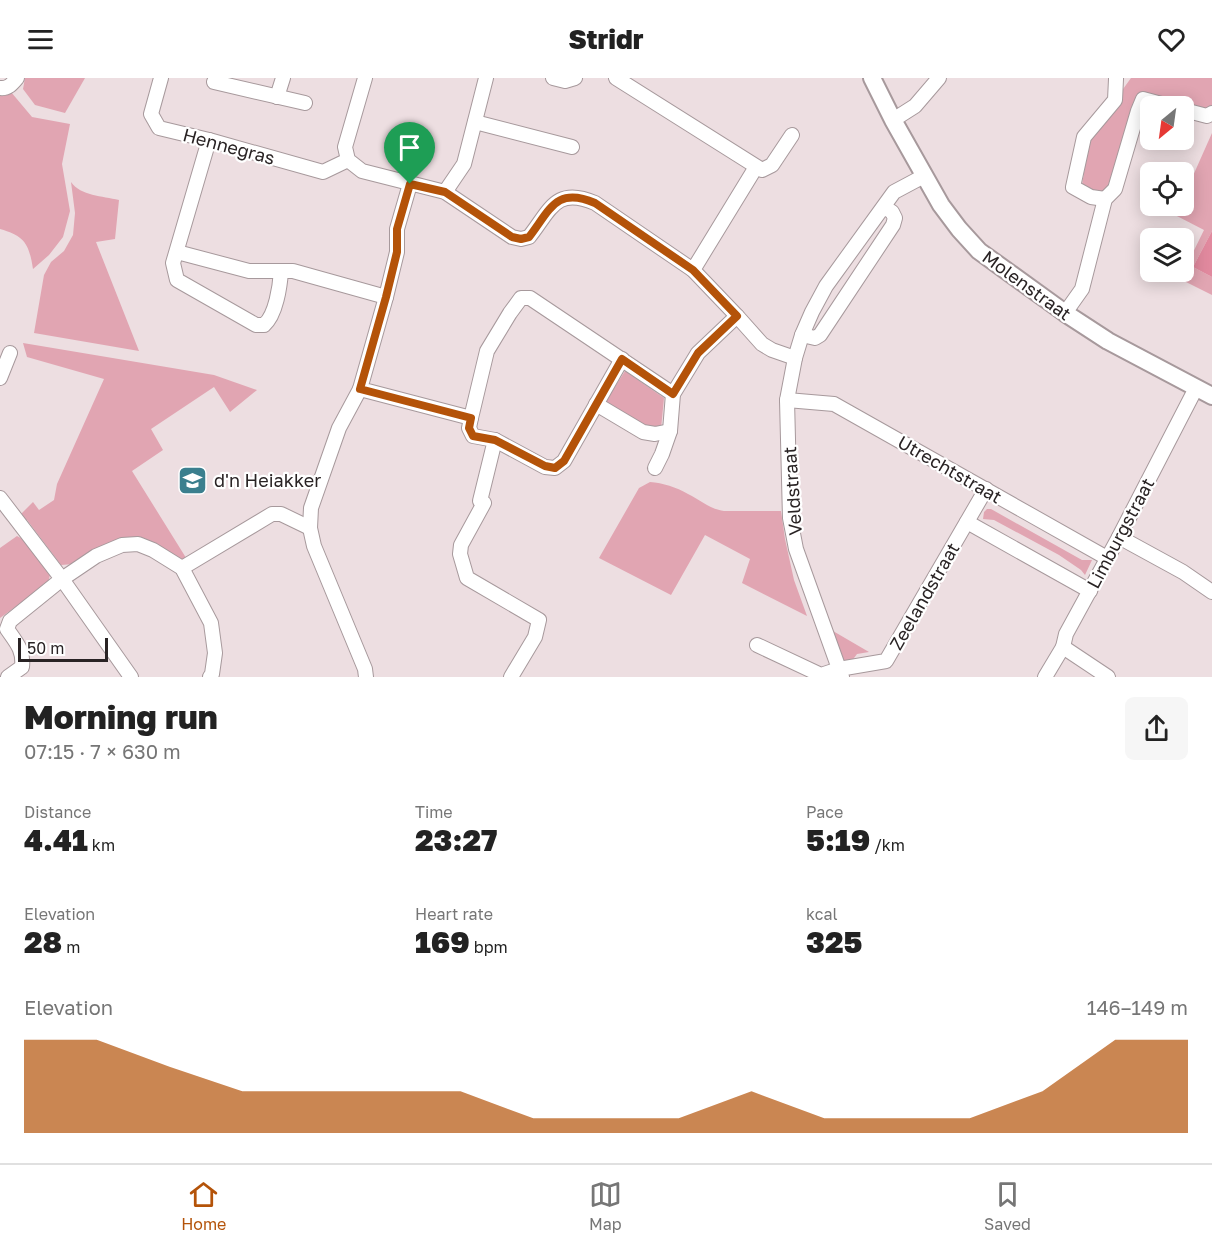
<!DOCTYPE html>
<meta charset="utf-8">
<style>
body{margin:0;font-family:"Golos Text",sans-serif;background:#f6f6f6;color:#222;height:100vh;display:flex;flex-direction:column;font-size:22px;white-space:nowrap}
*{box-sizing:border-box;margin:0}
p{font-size:20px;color:#767676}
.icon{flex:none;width:33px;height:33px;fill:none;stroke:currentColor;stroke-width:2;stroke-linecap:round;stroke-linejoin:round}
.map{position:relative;height:599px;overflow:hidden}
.sheet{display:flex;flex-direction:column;background:#fff;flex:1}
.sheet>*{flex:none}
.needle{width:39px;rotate:209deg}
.controls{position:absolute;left:1140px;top:18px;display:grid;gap:12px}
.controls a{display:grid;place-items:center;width:54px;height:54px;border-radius:9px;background:#fff;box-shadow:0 3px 15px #0003;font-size:30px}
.scale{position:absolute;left:18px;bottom:15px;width:90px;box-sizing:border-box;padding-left:6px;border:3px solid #292324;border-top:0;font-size:16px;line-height:21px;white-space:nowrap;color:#292324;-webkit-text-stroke:4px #fff;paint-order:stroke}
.pin{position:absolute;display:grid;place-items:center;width:51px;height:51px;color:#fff;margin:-62px -26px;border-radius:50% 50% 50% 0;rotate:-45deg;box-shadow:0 0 6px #0007}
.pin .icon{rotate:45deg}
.round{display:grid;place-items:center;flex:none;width:63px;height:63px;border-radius:9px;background:#f6f6f6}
.headline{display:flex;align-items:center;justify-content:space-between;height:102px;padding:0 24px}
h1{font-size:33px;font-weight:800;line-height:45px}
.stats{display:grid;grid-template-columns:repeat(3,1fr);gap:9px;height:102px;padding:6px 24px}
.stats div{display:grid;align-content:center}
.stats b{font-size:30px;font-weight:800}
.stats small{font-size:16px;font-weight:400}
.stats p{font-size:16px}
.chart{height:168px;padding:12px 24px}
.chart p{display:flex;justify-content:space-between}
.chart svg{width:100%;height:108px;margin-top:6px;fill:#b45309;opacity:.7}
header{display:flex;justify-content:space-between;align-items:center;height:78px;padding:0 24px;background:#fff;font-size:27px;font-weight:800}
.tabs{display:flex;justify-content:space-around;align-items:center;height:84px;border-top:2px solid #e0e0e0;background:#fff;font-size:16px;color:#767676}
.tabs a{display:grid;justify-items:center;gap:3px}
.tabs .active{color:#b45309}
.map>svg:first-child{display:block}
.green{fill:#e1a5b2}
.water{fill:#e1899e}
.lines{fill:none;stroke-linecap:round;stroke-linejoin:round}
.minor-casing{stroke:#a7999c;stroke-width:16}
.tertiary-casing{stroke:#a7999c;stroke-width:20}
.minor{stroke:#fff;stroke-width:14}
.tertiary{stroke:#fff;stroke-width:16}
.route-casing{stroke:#fff;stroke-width:12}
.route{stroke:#b45309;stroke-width:8}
.labels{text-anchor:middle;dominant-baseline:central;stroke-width:4.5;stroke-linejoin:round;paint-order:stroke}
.street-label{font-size:18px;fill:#292324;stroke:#fff}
.poi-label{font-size:18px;fill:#292324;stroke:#fff;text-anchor:start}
</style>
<header><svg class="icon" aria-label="menu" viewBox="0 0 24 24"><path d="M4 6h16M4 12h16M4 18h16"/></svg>Stridr<svg class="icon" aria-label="heart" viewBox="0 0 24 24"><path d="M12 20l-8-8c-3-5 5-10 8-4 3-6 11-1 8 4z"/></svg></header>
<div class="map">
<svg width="1212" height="599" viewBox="0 0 1212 599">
<rect width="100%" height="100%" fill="#eddee1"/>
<g class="green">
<polygon points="25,0 85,0 65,35 35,27 23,11"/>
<polygon points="1131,0 1212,0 1212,27 1202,34 1142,18 1113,105 1101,117 1082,107 1090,57"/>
<path d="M0 12 11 14 32 39 70 46 62 86 70 133 63 159 49 177 33 191C29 166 25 158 0 151Z"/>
<polygon points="1212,55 1212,153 1193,189 1212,199 1212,217 1180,201 1204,152 1175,137 1179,128 1184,128 1184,118"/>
<path d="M71 104C81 118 102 118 119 122L115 161 96 164 139 273 34 255 44 197 51 184 64 173 73 157 75 135Z"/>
<polygon points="23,265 214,297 257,312 230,334 214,309 151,351 163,372 132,393 188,483 182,482 116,463 96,471 74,486 61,487 27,442 23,444 19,438 33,424 39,432 54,422 57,406 104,301 27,279"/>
<polygon points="625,293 664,320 661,351 644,351 604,326"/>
<path d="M650 404C663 405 676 409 688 416 700 422 710 431 724 433H781L785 461 794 502 807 538 742 505 750 481 705 457 671 517 599 480 639 410Z"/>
<polygon points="987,431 991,431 1082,482 1092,482 1085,497 1081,492 1059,477 994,442 983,441 984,434"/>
<polygon points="17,458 28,464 45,487 50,497 48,505 0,540 0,470"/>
<polygon points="833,553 869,574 857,576 851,584 844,584"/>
</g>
<polygon class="water" points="1212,153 1212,199 1193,189"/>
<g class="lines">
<defs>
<g id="minor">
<polyline points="161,0 151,36 159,50 209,62 323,94 348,82"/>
<path d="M365 0 345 69 348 82 362 93 445 114 512 159 521 161 529 159C550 133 555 108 595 125L693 192 737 238 762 266 772 272 795 280"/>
<polyline points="553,0 565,3 575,0"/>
<polyline points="616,0 762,92 772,87 792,57"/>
<polyline points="214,4 305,25"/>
<path d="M0 10C8 11 12 6 17 0"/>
<polyline points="277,19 283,0"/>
<polyline points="1184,32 1207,38 1212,35"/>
<polyline points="893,42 915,28 939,0"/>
<polyline points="475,44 572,69"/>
<path d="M209 62 173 185 177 202 256 247H264C276 237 280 208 281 193"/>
<polyline points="410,106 397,151 397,174 386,219 360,311 471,340 469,350 473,358 495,362 545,389 555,390 564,383 622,281"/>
<polyline points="445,114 464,86 486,0"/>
<polyline points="1105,121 1091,119 1073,109 1084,59 1115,22 1116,1"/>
<polyline points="177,174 249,193 293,193 386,219"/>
<polyline points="693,192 756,89"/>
<polyline points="1065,235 1082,211 1105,121 1115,111 1138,33 1143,21 1169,28"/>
<polyline points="802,257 815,260 820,257 893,147 895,140 892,134 884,129"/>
<polyline points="0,300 10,275"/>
<polyline points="360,311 339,350 311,430 310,450 314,468 365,591 366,599"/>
<polyline points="787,322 834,326 1107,480"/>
<polyline points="596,326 643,354 655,356 670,353"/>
<polyline points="471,340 487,273 510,235 521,220 530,220 673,316"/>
<polyline points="655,390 662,376 670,353 673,316 698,275 737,238"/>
<polyline points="0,420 62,501 131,599"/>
<polyline points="480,423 495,362"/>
<polyline points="484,425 461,467 460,476 467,500 539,542 535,559 511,599"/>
<polyline points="967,444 1090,513"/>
<polyline points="1119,459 1183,494 1212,514"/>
<polyline points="182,490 272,436 281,436 310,450"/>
<polyline points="757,567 821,597 839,591 886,583 986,411"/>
<polyline points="1063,569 1108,599"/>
<path d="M8 599 22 589C24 572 16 564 7 551L10 543 62 501 96 478 122 467 138 466 153 472 182 490 211 545 215 575 212 596 210 599"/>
<polyline points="842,599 796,471 790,440 787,322 795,280 802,257 812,234 826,208 894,114 924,98"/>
<polyline points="1045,599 1063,569 1066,556 1119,459 1196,310"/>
</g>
<polyline id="tertiary" points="872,0 893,42 941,127 959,151 979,173 1065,235 1108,263 1212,318"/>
</defs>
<use href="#minor" class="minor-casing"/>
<use href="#tertiary" class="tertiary-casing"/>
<use href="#minor" class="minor"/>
<use href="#tertiary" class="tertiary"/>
</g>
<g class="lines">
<defs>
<path id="route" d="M410 106 445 114 512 159 521 161 529 159C550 132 556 108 595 125L693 192 737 238 698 275 673 316 622 281 564 383 555 390 545 388 495 362 473 358 469 350 471 340 360 311 386 219 397 174V151Z"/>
</defs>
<use href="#route" class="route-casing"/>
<use href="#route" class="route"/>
</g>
<defs>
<symbol id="school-square" viewBox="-11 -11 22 22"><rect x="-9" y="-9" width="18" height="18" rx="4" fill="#3b7f8e" stroke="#fff"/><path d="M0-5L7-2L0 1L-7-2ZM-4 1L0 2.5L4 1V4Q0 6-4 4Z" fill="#fff"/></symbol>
</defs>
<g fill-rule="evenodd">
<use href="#school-square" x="176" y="386" width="33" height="33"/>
</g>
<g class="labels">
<g class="street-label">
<text transform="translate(229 68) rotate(15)">Hennegras</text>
<text transform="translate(1027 207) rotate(36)">Molenstraat</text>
<text transform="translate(950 391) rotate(30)">Utrechtstraat</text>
<text transform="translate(792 413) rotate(-94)">Veldstraat</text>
<text transform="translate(1120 455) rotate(-62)">Limburgstraat</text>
<text transform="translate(924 518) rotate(-60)">Zeelandstraat</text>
</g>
<g class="poi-label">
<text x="214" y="402">d'n Heiakker</text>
</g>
</g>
</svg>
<div class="controls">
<a><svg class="needle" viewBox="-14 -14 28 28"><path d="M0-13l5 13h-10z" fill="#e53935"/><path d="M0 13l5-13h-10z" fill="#767676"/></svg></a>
<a><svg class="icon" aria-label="locate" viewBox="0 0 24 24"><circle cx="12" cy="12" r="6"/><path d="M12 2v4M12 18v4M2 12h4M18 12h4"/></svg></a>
<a><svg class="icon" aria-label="layers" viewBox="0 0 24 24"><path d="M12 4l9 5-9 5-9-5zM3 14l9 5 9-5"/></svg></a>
</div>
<div class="scale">50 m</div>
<div class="pin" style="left:410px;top:106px;background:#1e9e55"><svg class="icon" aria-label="arrive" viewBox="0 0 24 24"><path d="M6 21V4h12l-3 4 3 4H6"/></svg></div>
</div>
<section class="sheet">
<div class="headline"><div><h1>Morning run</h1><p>07:15 · 7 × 630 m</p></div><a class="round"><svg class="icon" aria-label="share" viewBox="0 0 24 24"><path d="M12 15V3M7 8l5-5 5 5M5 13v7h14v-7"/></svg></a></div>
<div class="stats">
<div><p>Distance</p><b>4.41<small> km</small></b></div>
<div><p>Time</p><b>23:27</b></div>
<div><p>Pace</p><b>5:19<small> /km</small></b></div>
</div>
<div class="stats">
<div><p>Elevation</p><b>28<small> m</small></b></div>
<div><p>Heart rate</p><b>169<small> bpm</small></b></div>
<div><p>kcal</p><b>325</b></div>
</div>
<div class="chart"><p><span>Elevation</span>146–149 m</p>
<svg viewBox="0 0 160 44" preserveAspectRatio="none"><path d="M0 44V6L10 6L20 17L30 27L40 27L50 27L60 27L70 38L80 38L90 38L100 27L110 38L120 38L130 38L140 27L150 6L160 6V44z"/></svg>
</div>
</section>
<nav class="tabs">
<a class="active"><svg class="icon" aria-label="home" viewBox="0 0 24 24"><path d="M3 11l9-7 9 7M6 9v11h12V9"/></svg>Home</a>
<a><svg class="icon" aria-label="map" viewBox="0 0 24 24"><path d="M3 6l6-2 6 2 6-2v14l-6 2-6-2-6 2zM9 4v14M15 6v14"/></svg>Map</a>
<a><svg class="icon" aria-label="saved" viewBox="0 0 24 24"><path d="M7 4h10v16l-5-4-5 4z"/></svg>Saved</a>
</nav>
